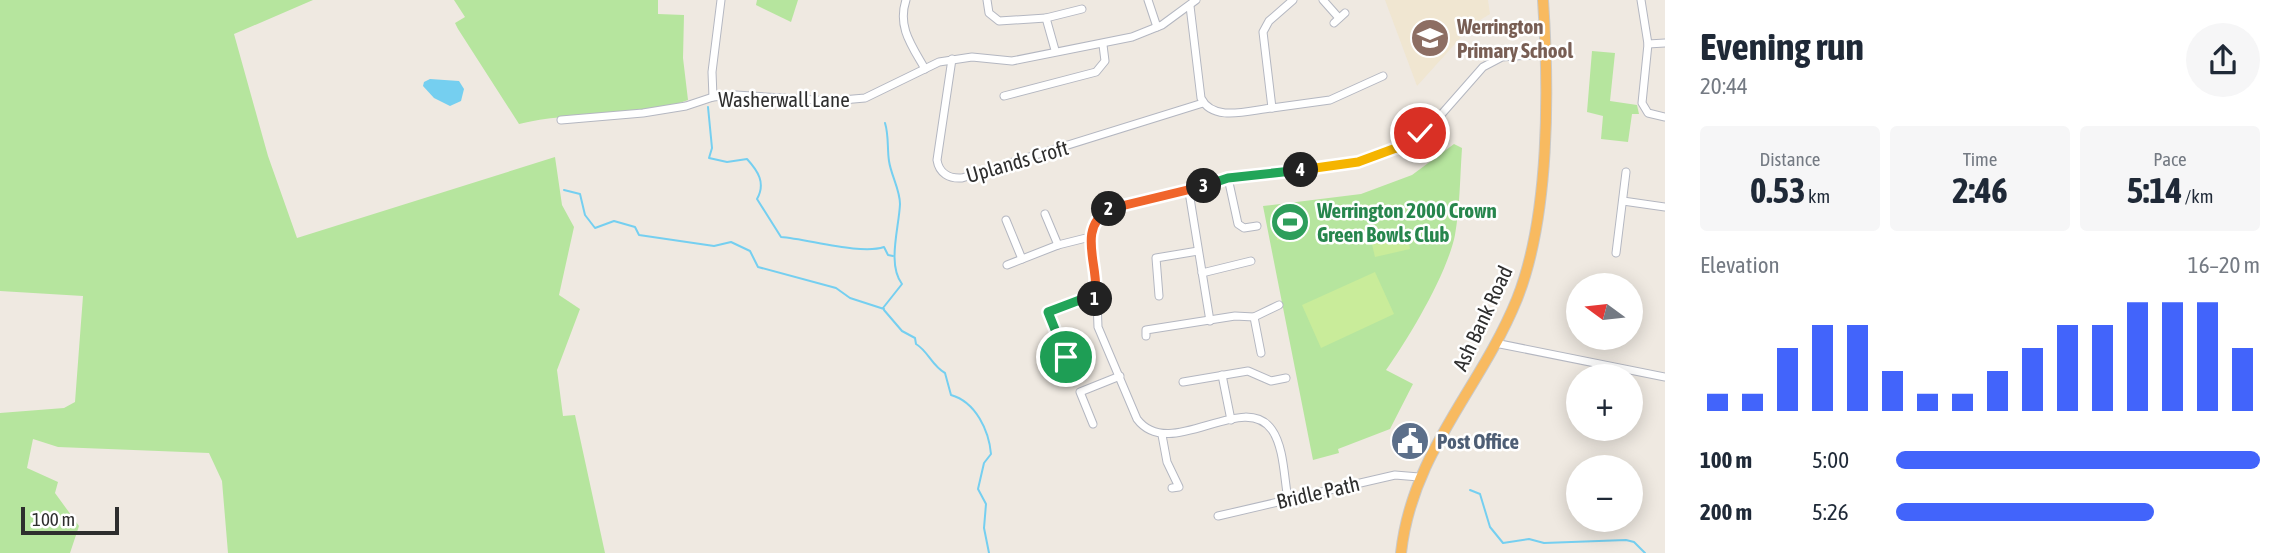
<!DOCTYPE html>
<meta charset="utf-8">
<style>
body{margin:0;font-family:"Asap Condensed",sans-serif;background:#f6f6f7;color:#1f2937;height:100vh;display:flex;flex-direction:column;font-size:26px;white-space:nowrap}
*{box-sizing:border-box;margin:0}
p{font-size:23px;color:#747a83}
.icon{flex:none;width:38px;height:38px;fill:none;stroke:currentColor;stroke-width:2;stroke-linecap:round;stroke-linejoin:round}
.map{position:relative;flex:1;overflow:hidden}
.side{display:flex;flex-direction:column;background:#fff;width:630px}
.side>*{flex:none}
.needle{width:46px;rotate:285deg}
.tools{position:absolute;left:1566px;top:273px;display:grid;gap:14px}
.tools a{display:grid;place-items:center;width:77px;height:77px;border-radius:50%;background:#fff;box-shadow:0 4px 18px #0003;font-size:35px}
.scale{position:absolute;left:21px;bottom:18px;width:98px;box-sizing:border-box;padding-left:7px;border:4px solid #2e2e2e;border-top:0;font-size:19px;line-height:24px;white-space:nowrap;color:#2e2e2e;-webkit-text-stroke:5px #fff;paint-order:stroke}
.pin{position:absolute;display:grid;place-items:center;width:60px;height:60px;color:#fff;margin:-30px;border:4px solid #fff;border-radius:50%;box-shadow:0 2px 7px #0007}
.km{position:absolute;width:35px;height:35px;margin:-18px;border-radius:50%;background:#222;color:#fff;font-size:19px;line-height:35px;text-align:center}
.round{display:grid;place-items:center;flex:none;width:74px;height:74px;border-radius:37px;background:#f6f6f7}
.headline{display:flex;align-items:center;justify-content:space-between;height:119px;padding:0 35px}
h1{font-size:38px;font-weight:700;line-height:52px}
.stats{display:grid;grid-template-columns:repeat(3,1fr);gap:10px;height:119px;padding:7px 35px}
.stats div{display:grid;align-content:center;border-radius:7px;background:#f6f6f7;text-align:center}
.stats b{font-size:35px;font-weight:700}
.stats small{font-size:19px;font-weight:400}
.stats p{font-size:19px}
.chart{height:196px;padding:14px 35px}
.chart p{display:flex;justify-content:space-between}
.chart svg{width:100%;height:126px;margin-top:7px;stroke:#4264fb;stroke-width:6}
ul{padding:0 35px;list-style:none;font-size:23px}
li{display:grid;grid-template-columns:112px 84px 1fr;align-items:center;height:52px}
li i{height:18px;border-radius:9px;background:#4264fb}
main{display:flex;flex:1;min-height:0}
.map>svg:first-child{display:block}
.education{fill:#f0e6d1}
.green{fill:#b6e59e}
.pitch{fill:#c9ec9a}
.water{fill:#75cff0}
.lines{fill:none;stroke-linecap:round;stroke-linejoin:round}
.stream{stroke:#75cff0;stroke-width:2}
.minor-casing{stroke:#b4b7c1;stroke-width:9}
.trunk-casing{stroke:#c9c9c9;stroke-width:12}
.minor{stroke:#fff;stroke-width:7}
.trunk{stroke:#f8ba60;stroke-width:10}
.split-1-casing{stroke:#fff;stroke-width:14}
.split-2-casing{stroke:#fff;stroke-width:14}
.split-3-casing{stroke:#fff;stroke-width:14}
.split-4-casing{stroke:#fff;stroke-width:14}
.split-5-casing{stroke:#fff;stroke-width:14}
.split-6-casing{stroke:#fff;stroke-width:14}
.split-1{stroke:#22a559;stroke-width:9}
.split-2{stroke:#f0652b;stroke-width:9}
.split-3{stroke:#f0652b;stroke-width:9}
.split-4{stroke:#22a559;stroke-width:9}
.split-5{stroke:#f5b400;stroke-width:9}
.split-6{stroke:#f5b400;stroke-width:9}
.labels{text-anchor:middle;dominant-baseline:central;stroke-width:5;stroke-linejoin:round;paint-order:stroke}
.education-label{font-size:21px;font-weight:bold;fill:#785e54;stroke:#fff;text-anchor:start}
.street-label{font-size:21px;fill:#2e2e2e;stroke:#fff}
.leisure-label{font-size:21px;font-weight:bold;fill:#27864d;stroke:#fff;text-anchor:start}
.service-label{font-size:21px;font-weight:bold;fill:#4e5e75;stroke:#fff;text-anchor:start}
</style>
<main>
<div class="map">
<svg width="1665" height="553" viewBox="0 0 1665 553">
<rect width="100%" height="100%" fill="#efe9e1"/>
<polygon class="education" points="1385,0 1488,0 1490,14 1472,25 1417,86"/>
<g class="green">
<polygon points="0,0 313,0 234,34 268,156 297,238 555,157 562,205 574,227 559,295 580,309 557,370 563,416 575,415 605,553 228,553 222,481 209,453 58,447 33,439 27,468 58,482 55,493 79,526 70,553 0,553 0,413 64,408 75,402 83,296 0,291"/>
<path d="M454 0H658V14L684 15 683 58 688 100C635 120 574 110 519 124L458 29 455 23 465 17Z"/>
<polygon points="757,0 798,0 791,22 756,5"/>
<polygon points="1592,51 1615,53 1610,101 1637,105 1639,114 1632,114 1628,142 1601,139 1603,116 1587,112"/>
<path d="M1454 144 1462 148C1460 176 1460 207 1455 235 1447 274 1409 338 1386 370L1413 384 1390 429 1338 449 1339 453 1313 460 1263 206 1361 194 1412 175Z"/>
</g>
<g class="pitch">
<polygon points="1303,207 1307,233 1277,240 1274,211"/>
<polygon points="1407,233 1410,249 1375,257 1371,240"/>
<polygon points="1375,272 1394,314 1321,348 1302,305"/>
</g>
<polygon class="water" points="430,79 459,81 464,89 461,101 450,106 434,98 423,86 424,82"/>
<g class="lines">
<g class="stream">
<path d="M708 107 712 148 709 158 727 162 747 159C758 171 766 183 757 199L781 237C808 239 861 255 884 247L888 255 893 256"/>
<polyline points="564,190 580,194 585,215 595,228 614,221 635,227 639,235 714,246 731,242 750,251 758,267 836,288 850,298 884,309"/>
<path d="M883 308 902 284C887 264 899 228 900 204 900 190 891 175 889 161 887 148 889 136 885 123"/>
<path d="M884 310 902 331 915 338 916 344C928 351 932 366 945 373L951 395C976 402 989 431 991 454L984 463 978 489 986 504 984 528 989 553"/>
<polyline points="1470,490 1480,494 1490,527 1503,543 1529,539 1544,543 1626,540 1634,542 1645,553"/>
</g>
<defs>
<g id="minor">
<path d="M906 0C897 27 912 46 925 69"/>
<polyline points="987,0 989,13 999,21 1046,18 1055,50"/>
<polyline points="1148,0 1157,27"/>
<polyline points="1323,0 1339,18"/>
<polyline points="1641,0 1648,44 1642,103 1648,113 1665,117"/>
<path d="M1190 6 1201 98C1213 123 1250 110 1272 108L1263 32 1269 21 1293 0"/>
<polyline points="1046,18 1082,9"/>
<polyline points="1334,23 1345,13"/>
<polyline points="1648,44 1665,43"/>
<path d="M952 59 937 160C939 173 949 179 962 178L1203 103"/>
<polyline points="1004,96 1096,72 1105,61 1103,45"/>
<polyline points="713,97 712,72 721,0"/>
<polyline points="1272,108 1330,100 1383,76"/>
<polyline points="561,120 643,113 686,106 713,97 736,95 831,101 865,98 939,62 972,57 1012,61 1132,37 1162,25 1196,0"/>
<polyline points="1228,178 1238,224 1244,228 1257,226"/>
<polyline points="1189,192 1210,321"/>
<polyline points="1623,201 1665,207"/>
<polyline points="1045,214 1058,245"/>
<polyline points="1006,220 1022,259"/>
<polyline points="1616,253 1626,172"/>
<polyline points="1007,265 1058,245 1090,237"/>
<polyline points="1202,273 1251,261"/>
<polyline points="1159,296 1156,258 1198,251"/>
<polyline points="1254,317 1261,353"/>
<polyline points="1146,336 1146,330 1235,316 1254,317 1279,305"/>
<polyline points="1495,343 1665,377"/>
<polyline points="1066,357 1048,312 1085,298 1096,299"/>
<polyline points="1222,375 1231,420"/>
<polyline points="1183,382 1248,371 1271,381 1286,378"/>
<polyline points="1093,424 1080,392 1120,376"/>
<polyline points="1162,435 1167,462 1179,487 1172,488"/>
<path d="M1288 499C1284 478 1284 447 1272 430 1244 389 1170 463 1137 419L1098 327 1096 275 1090 234 1102 214 1115 207 1184 193 1221 179 1344 165 1371 158 1397 147 1432 125 1483 67 1502 57 1545 54"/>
<polyline points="1218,516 1395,475 1419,477"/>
</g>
<path id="trunk" d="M1401 553C1412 452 1480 390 1517 299 1550 216 1549 89 1543 0"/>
</defs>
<use href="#minor" class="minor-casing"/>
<use href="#trunk" class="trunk-casing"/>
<use href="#minor" class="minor"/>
<use href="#trunk" class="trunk"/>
</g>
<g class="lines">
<defs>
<polyline id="split-1" points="1066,357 1048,312 1085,298 1095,299"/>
<path id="split-2" d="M1095 299C1101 268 1075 230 1109 209"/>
<polyline id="split-3" points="1109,209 1204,186"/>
<polyline id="split-4" points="1204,186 1228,178 1301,170"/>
<polyline id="split-5" points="1301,170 1358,162 1396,148"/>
<polyline id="split-6" points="1396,148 1420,133"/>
</defs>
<use href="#split-1" class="split-1-casing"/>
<use href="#split-2" class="split-2-casing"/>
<use href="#split-3" class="split-3-casing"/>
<use href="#split-4" class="split-4-casing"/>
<use href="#split-5" class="split-5-casing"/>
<use href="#split-6" class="split-6-casing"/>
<use href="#split-1" class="split-1"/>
<use href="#split-2" class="split-2"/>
<use href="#split-3" class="split-3"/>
<use href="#split-4" class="split-4"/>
<use href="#split-5" class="split-5"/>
<use href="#split-6" class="split-6"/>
</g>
<defs>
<symbol id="school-disc" viewBox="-11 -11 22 22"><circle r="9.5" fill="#8d6e63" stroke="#fff"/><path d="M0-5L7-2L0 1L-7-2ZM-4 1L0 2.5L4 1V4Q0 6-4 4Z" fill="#fff"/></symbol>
<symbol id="stadium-disc" viewBox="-11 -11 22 22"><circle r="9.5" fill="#2e9e5b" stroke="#fff"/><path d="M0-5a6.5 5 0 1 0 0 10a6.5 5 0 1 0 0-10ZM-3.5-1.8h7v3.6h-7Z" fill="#fff"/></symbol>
<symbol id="civic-disc" viewBox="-11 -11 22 22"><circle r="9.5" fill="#5c6f8a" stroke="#fff"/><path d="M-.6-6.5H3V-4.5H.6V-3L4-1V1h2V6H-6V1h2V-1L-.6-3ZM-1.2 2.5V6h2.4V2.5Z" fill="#fff"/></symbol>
</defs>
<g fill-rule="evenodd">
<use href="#school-disc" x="1408" y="16" width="44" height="44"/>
<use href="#stadium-disc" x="1268" y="200" width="44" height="44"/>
<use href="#civic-disc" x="1388" y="419" width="44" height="44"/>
</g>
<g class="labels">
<g class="education-label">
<text x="1457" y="26">Werrington<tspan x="1457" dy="24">Primary School</tspan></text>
</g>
<g class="street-label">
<text x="784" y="99">Washerwall Lane</text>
<text transform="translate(1017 161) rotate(-16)">Uplands Croft</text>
<text transform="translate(1482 318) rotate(-65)">Ash Bank Road</text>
<text transform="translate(1318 492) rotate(-13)">Bridle Path</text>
</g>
<g class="leisure-label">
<text x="1317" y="210">Werrington 2000 Crown<tspan x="1317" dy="24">Green Bowls Club</tspan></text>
</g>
<g class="service-label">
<text x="1437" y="441">Post Office</text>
</g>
</g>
</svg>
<div class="tools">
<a><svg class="needle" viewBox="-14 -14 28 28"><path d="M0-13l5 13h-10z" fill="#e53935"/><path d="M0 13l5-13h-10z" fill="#747a83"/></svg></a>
<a>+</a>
<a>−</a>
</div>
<div class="scale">100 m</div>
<div class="pin" style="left:1066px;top:357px;background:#1e9e55"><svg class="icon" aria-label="arrive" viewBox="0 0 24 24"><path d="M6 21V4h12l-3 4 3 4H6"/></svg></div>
<div class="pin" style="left:1420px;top:133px;background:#d93025"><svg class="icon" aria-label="check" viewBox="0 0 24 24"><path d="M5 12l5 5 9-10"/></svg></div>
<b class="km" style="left:1095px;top:299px">1</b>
<b class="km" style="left:1109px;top:209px">2</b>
<b class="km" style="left:1204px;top:186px">3</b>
<b class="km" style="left:1301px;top:170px">4</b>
</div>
<section class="side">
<div class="headline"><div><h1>Evening run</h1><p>20:44</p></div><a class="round"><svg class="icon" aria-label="share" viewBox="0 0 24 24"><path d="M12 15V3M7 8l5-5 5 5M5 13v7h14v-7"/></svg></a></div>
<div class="stats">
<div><p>Distance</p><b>0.53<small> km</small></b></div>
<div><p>Time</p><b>2:46</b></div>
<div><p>Pace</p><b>5:14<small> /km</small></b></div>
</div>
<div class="chart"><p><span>Elevation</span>16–20 m</p>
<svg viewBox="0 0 160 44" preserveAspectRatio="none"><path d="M5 44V38M15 44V38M25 44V22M35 44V14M45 44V14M55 44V30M65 44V38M75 44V38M85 44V30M95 44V22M105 44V14M115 44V14M125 44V6M135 44V6M145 44V6M155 44V22"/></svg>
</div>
<ul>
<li><b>100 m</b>5:00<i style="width:100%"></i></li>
<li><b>200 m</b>5:26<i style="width:71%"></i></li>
</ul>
</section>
</main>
